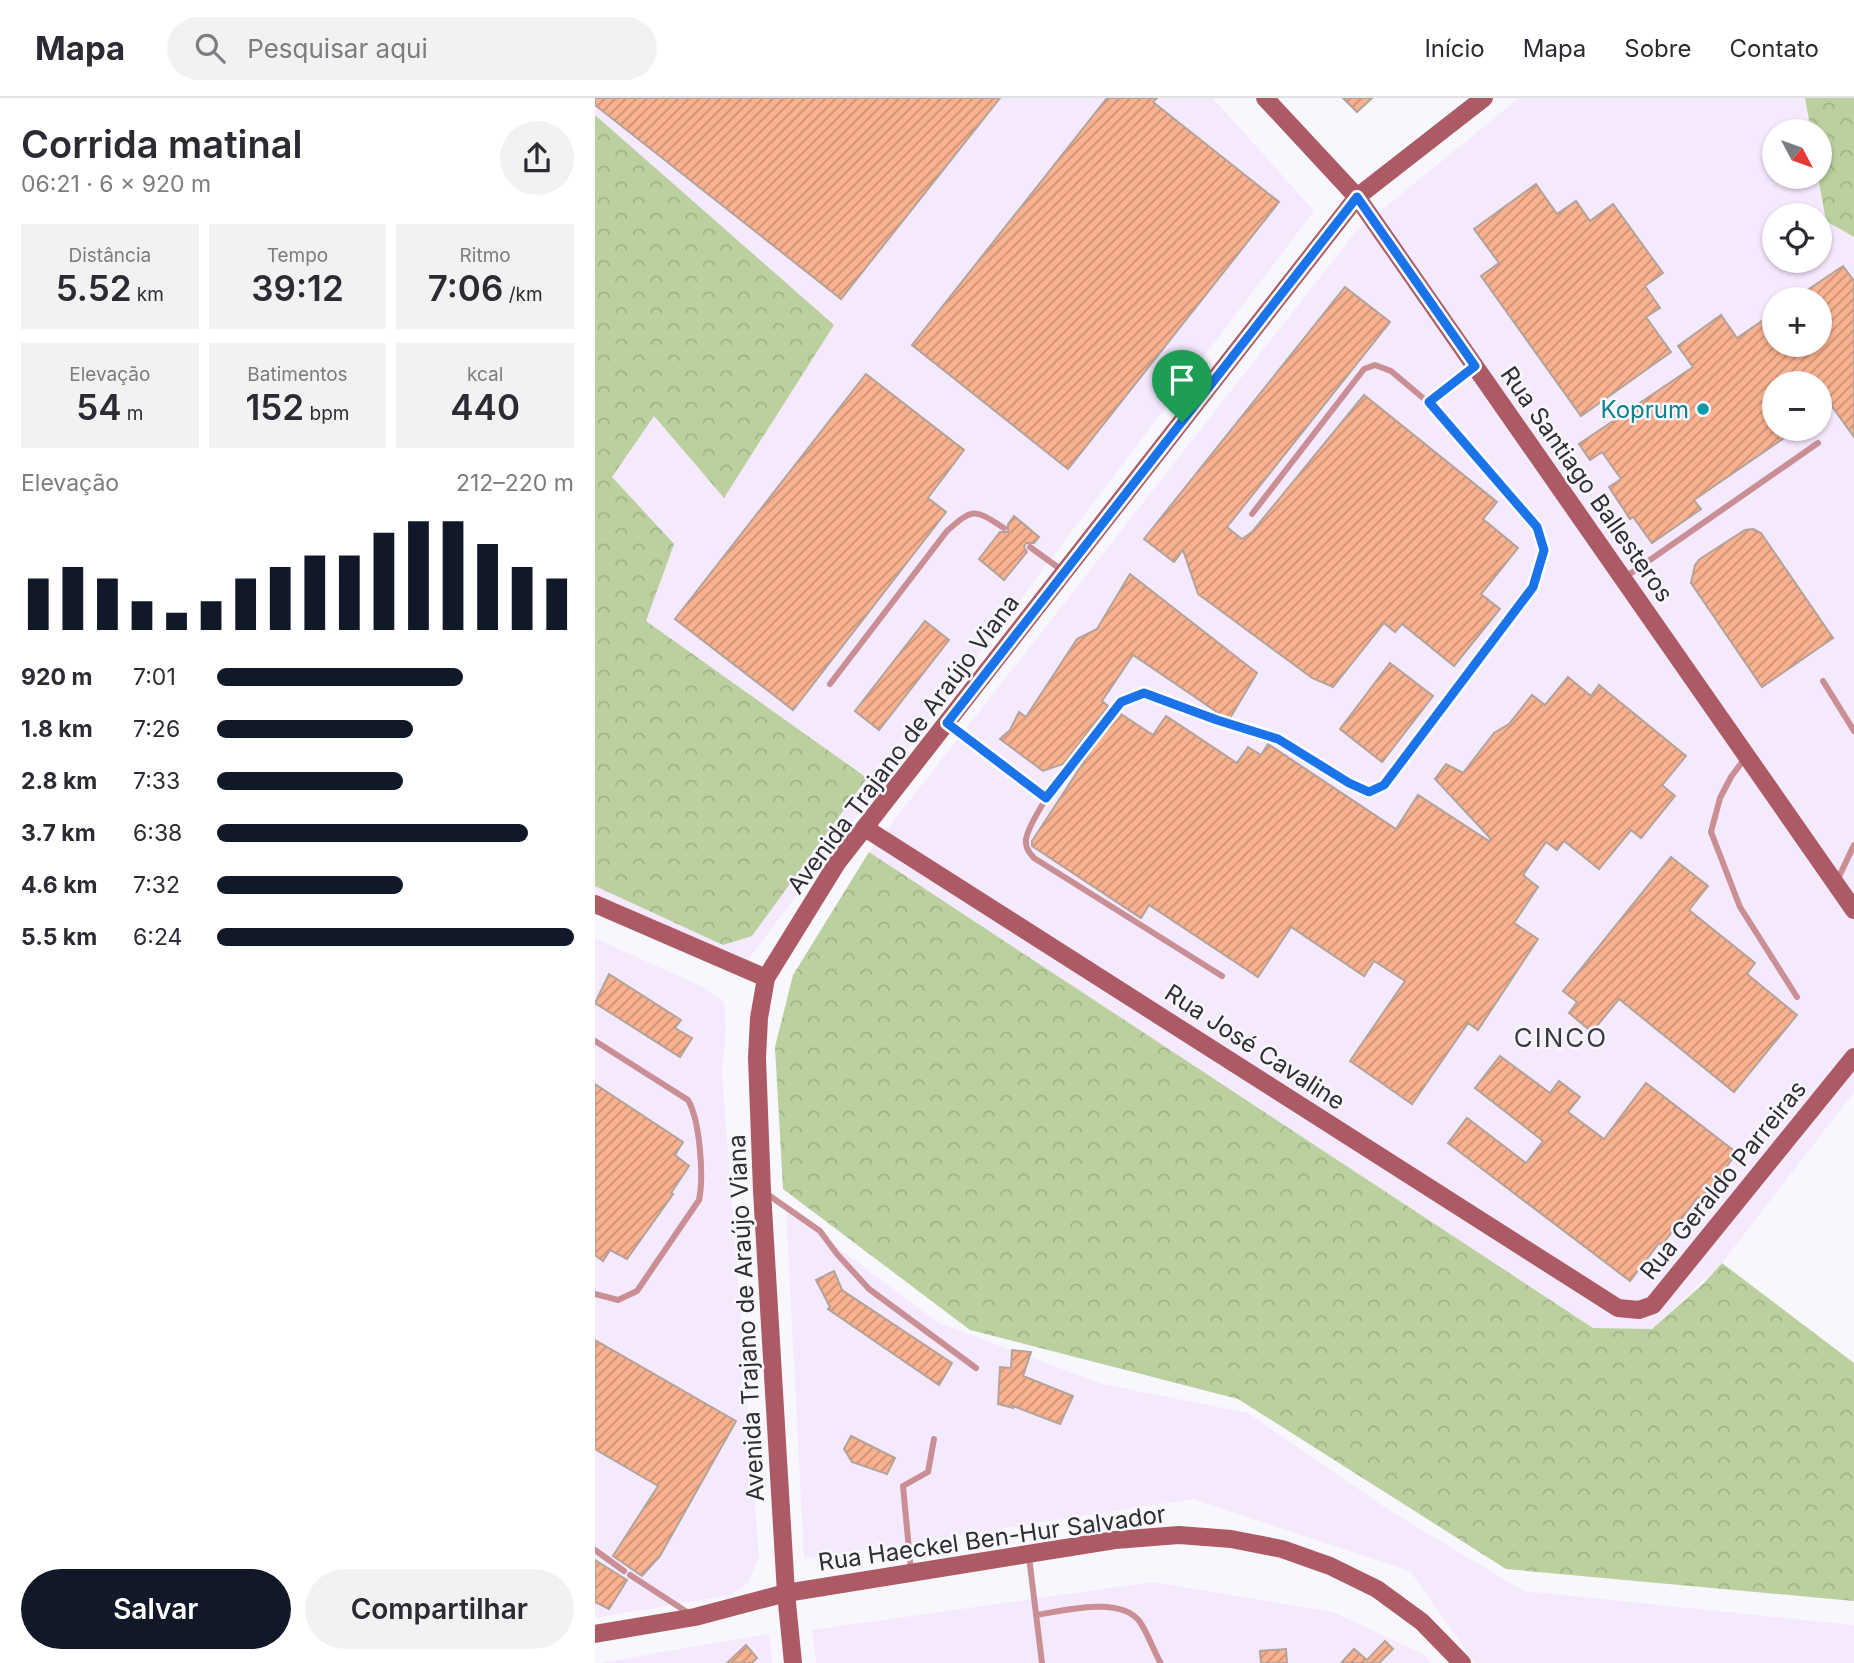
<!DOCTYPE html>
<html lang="pt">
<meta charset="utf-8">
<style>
body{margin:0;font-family:Inter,sans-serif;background:#f2f2f3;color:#2b2b33;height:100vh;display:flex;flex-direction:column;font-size:26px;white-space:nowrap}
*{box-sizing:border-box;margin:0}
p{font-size:23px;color:#7c7c81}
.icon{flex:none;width:38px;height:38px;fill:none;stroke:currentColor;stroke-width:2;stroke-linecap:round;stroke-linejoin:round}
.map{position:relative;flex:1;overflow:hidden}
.sheet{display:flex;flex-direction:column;background:#fff;width:595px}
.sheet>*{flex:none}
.needle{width:46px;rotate:131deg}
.tools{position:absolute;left:1167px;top:21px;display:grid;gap:14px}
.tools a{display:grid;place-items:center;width:70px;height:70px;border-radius:50%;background:#fff;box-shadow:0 2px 5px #0004;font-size:35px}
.pin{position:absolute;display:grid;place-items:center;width:60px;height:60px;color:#fff;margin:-72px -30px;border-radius:50% 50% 50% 0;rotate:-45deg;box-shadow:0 0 7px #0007}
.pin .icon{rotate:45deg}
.round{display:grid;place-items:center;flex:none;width:74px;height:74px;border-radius:37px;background:#f2f2f3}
.headline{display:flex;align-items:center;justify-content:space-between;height:119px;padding:0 21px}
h1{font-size:38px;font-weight:600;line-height:52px}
.figures{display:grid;grid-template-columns:repeat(3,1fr);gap:10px;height:119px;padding:7px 21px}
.figures div{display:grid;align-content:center;border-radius:0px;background:#f2f2f3;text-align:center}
.figures b{font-size:35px;font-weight:600}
.figures small{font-size:19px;font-weight:400}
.figures p{font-size:19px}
.chart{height:196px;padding:14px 21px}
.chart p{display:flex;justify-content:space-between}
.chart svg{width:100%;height:126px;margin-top:7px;stroke:#111827;stroke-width:6}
.action{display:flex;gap:14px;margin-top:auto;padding:14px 21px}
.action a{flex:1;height:80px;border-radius:42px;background:#111827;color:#fff;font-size:28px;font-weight:600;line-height:80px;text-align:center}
.action a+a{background:#f2f2f3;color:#2b2b33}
ul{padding:0 21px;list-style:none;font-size:23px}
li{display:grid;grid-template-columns:112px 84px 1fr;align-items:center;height:52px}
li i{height:18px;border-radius:9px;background:#111827}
header{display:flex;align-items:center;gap:42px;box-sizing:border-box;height:98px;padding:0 35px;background:#fff;border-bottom:2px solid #e1e1e2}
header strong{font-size:33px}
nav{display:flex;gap:38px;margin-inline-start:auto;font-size:24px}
.search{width:490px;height:63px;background:#f2f2f3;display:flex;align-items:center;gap:18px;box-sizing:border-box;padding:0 24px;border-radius:38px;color:#7c7c81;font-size:26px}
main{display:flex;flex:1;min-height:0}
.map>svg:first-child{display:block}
.industrial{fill:#f5e9fe;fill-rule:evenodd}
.forest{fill:url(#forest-crowns)}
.building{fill:url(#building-hatch);stroke:#b3a39b;stroke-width:2}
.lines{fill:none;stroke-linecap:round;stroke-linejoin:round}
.lane{stroke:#c98f95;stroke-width:6}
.secondary{stroke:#ac5b65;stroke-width:18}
.route-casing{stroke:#fff;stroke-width:14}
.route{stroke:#1a73e8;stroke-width:9}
.culture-dot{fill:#0f9aa8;stroke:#f8f7fe;stroke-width:2.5}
.labels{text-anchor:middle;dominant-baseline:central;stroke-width:5;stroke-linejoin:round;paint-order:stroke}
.culture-label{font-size:24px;fill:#0d838f;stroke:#f8f7fe;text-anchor:end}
.street-label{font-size:24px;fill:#2f2e34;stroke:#f8f7fe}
.neighbourhood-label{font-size:26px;letter-spacing:2px;fill:#3b3945;stroke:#f8f7fe}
</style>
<header>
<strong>Mapa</strong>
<div class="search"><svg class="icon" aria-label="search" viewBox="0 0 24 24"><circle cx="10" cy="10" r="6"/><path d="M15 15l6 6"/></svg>Pesquisar aqui</div>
<nav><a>Início</a><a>Mapa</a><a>Sobre</a><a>Contato</a></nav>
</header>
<main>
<section class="sheet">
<div class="headline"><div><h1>Corrida matinal</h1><p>06:21 · 6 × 920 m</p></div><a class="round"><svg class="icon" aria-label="share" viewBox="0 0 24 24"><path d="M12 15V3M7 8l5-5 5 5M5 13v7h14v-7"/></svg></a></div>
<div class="figures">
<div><p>Distância</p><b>5.52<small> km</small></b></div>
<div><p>Tempo</p><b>39:12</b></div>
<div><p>Ritmo</p><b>7:06<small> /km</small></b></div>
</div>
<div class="figures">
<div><p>Elevação</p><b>54<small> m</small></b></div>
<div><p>Batimentos</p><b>152<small> bpm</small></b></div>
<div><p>kcal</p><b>440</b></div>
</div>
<div class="chart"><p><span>Elevação</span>212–220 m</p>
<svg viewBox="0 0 160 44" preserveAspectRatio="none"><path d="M5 44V26M15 44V22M25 44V26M35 44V34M45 44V38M55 44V34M65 44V26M75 44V22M85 44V18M95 44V18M105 44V10M115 44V6M125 44V6M135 44V14M145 44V22M155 44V26"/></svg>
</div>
<ul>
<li><b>920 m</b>7:01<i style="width:69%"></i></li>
<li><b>1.8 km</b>7:26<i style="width:55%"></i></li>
<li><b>2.8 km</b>7:33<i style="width:52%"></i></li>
<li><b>3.7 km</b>6:38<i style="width:87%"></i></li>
<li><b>4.6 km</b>7:32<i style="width:52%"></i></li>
<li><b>5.5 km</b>6:24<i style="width:100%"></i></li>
</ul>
<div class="action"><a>Salvar</a><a>Compartilhar</a></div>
</section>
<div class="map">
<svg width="1259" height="1565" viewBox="0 0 1259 1565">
<defs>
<pattern id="forest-crowns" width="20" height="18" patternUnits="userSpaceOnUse" patternTransform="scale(1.75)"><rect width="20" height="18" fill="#bbd09e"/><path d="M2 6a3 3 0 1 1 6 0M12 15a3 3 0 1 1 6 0" fill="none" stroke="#a1b389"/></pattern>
<pattern id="building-hatch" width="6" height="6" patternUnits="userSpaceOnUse" patternTransform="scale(1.75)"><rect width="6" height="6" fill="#f9b18f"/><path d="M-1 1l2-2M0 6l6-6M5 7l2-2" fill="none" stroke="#ca9076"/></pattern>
</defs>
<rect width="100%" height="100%" fill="#f8f7fe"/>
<g class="industrial">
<polygon points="0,0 618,0 719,113 146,871 0,802"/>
<path d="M924 0H1210L1216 33H1180V79H1223L1231 123 1259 139V994L1127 1165 1057 1231 998 1230 274 754 762 132ZM1180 117H1225V163H1180ZM1180 201H1225V247H1180ZM1180 285H1225V331H1180Z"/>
<polygon points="0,840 110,890 129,905 131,930 127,974 164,1459 153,1485 136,1497 0,1520"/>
<polygon points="191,1111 344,1225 507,1286 653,1315 794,1412 929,1493 1259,1527 1259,1565 880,1565 815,1473 598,1401 209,1461"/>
<polygon points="558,1484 738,1514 830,1557 836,1565 221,1565 217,1532"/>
<polygon points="174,1536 177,1565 4,1565"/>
</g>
<g class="forest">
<polygon points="1210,0 1259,0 1259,139 1231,123 1223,79 1225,79 1225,33 1216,33"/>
<polygon points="0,17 239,227 129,400 59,318 17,379 79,446 51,523 272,680 157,838 128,847 0,788"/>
<polygon points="274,754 998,1230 1057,1231 1109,1185 1127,1165 1259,1265 1259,1503 911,1471 643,1301 375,1232 188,1091 180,949 198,877"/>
</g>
<g class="building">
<polygon points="0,0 405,0 246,201 0,7"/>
<polygon points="512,0 562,0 558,4 684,104 473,371 317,247"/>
<polygon points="748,0 777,0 762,14"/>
<polygon points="941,86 962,116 981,103 995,123 1018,106 1068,175 1050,188 1065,210 1051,219 1076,254 986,318 886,178 904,165 879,131"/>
<polygon points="1248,168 1259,183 1259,339 1236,307 1225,315 1225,285 1180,285 1180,331 1202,331 1099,402 1106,411 1057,445 1038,419 1035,421 1014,389 1026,381 1007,354 995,362 984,346 1098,269 1083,248 1126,217 1142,240 1180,214 1180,247 1225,247 1225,201 1199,201"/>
<polygon points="750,189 795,224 632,429 647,441 657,434 769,297 902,404 888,421 923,450 886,496 905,511 859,568 807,526 800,534 789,525 738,589 717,580 603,496 588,452 579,464 549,441"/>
<polygon points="271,276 369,352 333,400 351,414 198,612 80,521"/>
<polygon points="419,418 444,439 439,445 431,445 429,449 432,454 409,482 384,461 405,434 413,434 413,426"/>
<polygon points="1158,431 1166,435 1238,540 1167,589 1096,485 1100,467 1105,461 1150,432"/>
<polygon points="535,476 662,575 635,620 628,618 538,557 507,603 513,608 468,666 448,673 405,641 415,632 424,614 431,619 482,541 502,531"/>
<polygon points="330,523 354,542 284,632 260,613"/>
<polygon points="795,565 838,598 787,664 745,631"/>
<polygon points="973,579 996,598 1004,587 1091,658 1067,687 1080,698 1046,740 1036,732 1004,771 969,743 962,752 951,744 928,777 943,789 919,825 943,841 883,932 873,925 817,1006 755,963 810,883 779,863 769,878 696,829 663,879 554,807 546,820 437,748 437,743 494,656 487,659 523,614 558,637 571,618 642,665 653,649 666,657 673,646 801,731 823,697 894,743 896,741 840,681 851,666 868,675 899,635 914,626 937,597 950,607"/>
<polygon points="1076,759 1113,788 1094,812 1160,865 1152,876 1202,917 1139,994 1024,901 997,934 974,915 982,904 968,893"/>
<polygon points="14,876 86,922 80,930 97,940 85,959 0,905"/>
<polygon points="905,958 955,995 964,983 985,999 973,1014 1009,1041 1051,985 1142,1055 1106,1101 1103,1099 1067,1147 1064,1145 1035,1183 853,1045 872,1020 931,1065 948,1043 880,990"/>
<polygon points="0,986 88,1044 80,1057 94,1068 76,1095 78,1096 32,1161 15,1152 8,1163 0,1157"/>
<polygon points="239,1173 247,1192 357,1265 344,1287 233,1211 235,1209 221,1182"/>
<polygon points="0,1242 141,1323 65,1458 47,1478 18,1458 63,1388 0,1351"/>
<polygon points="417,1252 436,1254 428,1278 478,1298 465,1326 418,1308 418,1310 403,1306 405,1269 416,1270"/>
<polygon points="256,1338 300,1360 292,1376 257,1364 249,1351"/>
<polygon points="0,1462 32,1482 14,1511 0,1504"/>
<polygon points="790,1543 798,1551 784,1565 746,1565 759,1551 772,1562"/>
<polygon points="151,1547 162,1560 157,1565 132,1565"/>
<polygon points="691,1551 692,1565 666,1565 665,1553"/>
</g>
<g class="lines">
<g class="lane">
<polyline points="834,305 878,269"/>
<polyline points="435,449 468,473"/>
<polyline points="1029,480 1223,345"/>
<polyline points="1228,583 1259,633"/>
<path d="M235 586 352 433C379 409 379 411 409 430"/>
<polyline points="352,625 451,700"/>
<polyline points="1150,660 1136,679 1125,700 1116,734 1145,809 1202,899"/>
<polyline points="1242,783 1259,747"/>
<path d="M627 878 439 760C434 754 430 750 431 741 436 715 503 624 524 605 530 600 541 598 549 595L622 622 683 641 754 685 774 694 789 687 938 489 949 452 942 429 834 305 796 273 780 267 769 271 657 416"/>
<path d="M0 943 93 1002C105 1023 109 1078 104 1102L42 1193 23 1202 0 1196"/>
<polyline points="172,1096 225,1133 242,1156 274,1191 381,1270"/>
<polyline points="0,1452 29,1473"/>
<polyline points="434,1459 447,1565"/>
<polyline points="316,1473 308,1388 333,1374 339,1341"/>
<polyline points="35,1477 95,1516"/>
<path d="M441 1517C468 1513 526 1497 545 1524 553 1536 558 1551 565 1564"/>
</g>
<g class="secondary">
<polyline points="670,0 762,99 1259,812"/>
<polyline points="270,730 1023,1210 1044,1212 1058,1207 1259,959"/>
<polyline points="0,806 171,880"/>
<polyline points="0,1536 100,1519 191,1495 520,1442 584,1437 636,1441 687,1451 735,1468 782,1491 827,1524 867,1565"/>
<polyline points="198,1565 191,1495 167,1093 162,960 164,920 171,880 242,765 762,99 889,0"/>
</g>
</g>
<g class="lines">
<defs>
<polygon id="route" points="762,99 880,268 834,304 942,429 949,452 938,489 789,687 774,694 754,685 683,641 622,622 549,595 526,604 451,700 352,625"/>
</defs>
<use href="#route" class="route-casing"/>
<use href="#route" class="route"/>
</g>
<circle class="culture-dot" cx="1108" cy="311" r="7"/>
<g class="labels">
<g class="culture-label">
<text x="1094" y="311">Koprum</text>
</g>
<g class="street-label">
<text transform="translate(992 386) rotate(55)">Rua Santiago Ballesteros</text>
<text transform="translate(308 646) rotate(-53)">Avenida Trajano de Araújo Viana</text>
<text transform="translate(660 949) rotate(33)">Rua José Cavaline</text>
<text transform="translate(1128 1082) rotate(-51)">Rua Geraldo Parreiras</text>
<text transform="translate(151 1220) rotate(-93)">Avenida Trajano de Araújo Viana</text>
<text transform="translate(397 1440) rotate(-8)">Rua Haeckel Ben-Hur Salvador</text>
</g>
<g class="neighbourhood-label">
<text x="966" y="939">CINCO</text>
</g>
</g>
</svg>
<div class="tools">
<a><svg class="needle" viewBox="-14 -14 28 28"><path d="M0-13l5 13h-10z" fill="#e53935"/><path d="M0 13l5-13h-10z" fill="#7c7c81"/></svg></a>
<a><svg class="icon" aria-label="locate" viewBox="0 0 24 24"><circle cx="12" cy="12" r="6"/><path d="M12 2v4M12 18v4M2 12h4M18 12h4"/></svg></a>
<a>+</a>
<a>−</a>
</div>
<div class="pin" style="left:587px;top:324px;background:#1e9e55"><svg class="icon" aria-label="arrive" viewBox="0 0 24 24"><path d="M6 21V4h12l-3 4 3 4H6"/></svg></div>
</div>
</main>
